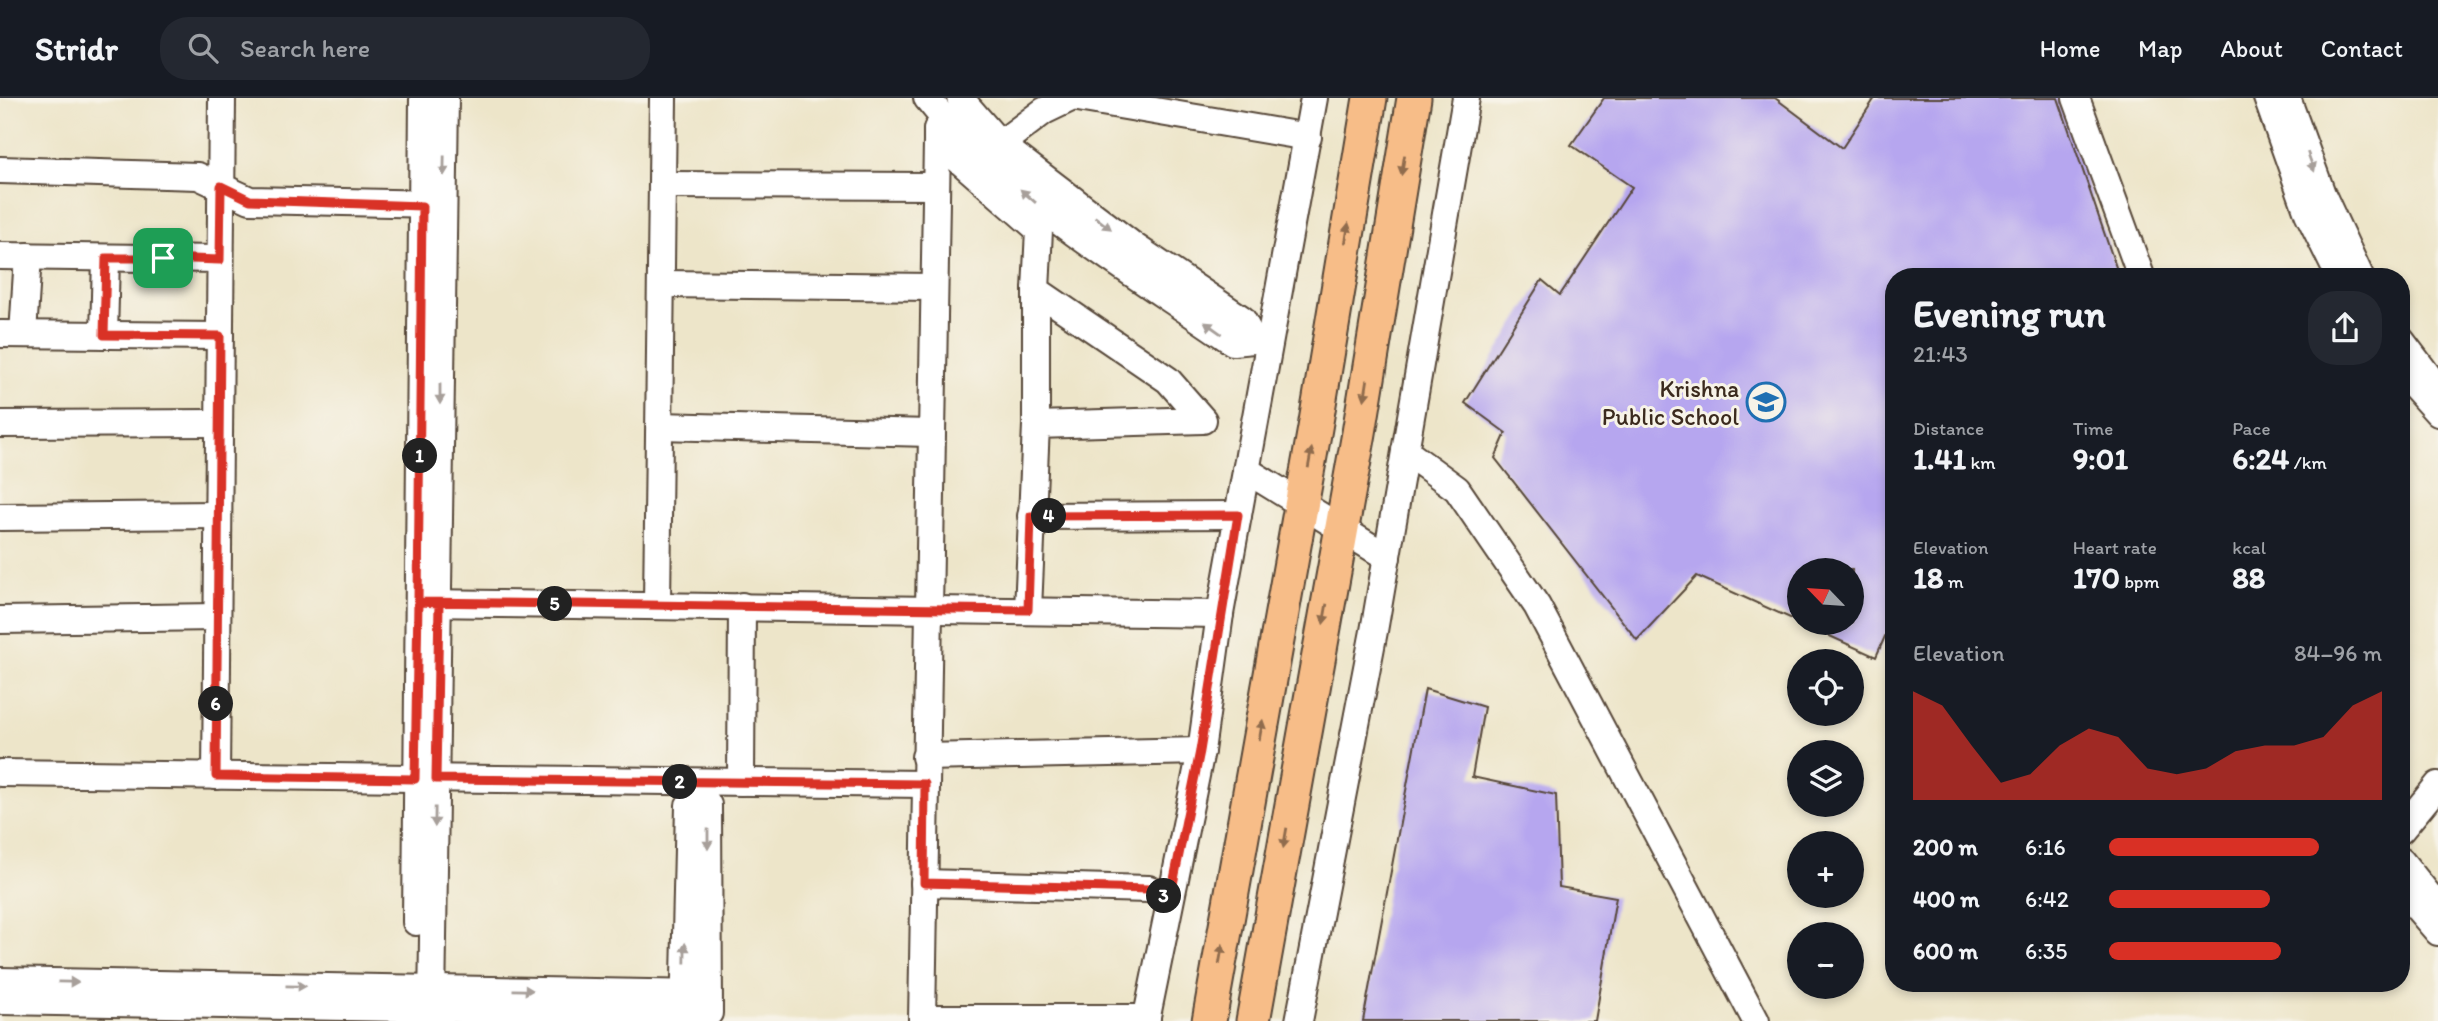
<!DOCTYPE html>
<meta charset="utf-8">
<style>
body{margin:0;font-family:Itim,sans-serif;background:#242831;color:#f1f3f6;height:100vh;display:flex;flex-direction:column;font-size:26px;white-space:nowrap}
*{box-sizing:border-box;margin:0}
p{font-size:23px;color:#9ea1a6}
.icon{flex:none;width:38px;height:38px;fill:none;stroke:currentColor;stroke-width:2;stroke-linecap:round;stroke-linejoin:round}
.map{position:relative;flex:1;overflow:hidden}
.details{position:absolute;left:1885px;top:170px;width:525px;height:724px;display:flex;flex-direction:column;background:#171b24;border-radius:28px;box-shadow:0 4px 10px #0003}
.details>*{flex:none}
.needle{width:46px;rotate:295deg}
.controls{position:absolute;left:1787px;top:460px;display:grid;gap:14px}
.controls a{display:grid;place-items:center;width:77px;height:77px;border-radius:50%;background:#171b24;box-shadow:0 4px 10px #0003;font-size:35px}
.pin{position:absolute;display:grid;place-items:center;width:60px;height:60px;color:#fff;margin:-30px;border-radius:14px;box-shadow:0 4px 10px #0006}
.km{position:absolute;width:35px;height:35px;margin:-18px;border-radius:50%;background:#222;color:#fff;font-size:19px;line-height:35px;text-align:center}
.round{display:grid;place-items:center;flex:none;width:74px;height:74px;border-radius:28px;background:#242831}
.head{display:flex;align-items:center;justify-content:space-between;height:119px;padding:0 28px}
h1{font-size:38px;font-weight:700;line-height:52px}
.stats{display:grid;grid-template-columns:repeat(3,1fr);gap:10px;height:119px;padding:7px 28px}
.stats div{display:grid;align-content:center}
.stats b{font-size:30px;font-weight:700}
.stats small{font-size:19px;font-weight:400}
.stats p{font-size:19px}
.chart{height:196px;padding:14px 28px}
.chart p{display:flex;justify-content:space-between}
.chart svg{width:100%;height:126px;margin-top:7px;fill:#d93025;opacity:.7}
ul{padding:0 28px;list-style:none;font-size:23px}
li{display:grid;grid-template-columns:112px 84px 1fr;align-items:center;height:52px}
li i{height:18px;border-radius:9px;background:#d93025}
header{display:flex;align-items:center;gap:42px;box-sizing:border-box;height:98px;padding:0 35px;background:#171b24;border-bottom:2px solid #363941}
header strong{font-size:33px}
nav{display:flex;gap:38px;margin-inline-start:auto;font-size:24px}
.search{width:490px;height:63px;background:#242831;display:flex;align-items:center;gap:18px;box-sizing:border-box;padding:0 24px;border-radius:28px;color:#9ea1a6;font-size:26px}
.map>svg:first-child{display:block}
.building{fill:#b6a6ef}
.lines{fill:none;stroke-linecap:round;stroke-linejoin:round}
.minor-casing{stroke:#564638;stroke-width:30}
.major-casing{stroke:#564638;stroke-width:37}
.minor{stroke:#fff;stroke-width:26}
.major{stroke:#f7bd88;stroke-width:33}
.oneway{fill:#a79f9a}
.oneway2{fill:#906c4e}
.route-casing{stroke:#fff;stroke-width:14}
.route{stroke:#d93025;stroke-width:9}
.labels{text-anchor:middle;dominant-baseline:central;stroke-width:6;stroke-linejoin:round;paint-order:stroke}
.poi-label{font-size:24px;fill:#3b2a1e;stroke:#f7f3e8;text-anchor:end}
</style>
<header>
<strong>Stridr</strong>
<div class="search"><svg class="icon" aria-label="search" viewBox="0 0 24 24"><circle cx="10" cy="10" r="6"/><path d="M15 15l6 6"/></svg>Search here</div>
<nav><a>Home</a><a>Map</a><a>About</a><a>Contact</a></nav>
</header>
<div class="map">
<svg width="2438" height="923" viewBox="0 0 2438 923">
<rect width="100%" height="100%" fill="#f7f3e8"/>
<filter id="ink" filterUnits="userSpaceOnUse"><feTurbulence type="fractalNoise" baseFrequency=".0143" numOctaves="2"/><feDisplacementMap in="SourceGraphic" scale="14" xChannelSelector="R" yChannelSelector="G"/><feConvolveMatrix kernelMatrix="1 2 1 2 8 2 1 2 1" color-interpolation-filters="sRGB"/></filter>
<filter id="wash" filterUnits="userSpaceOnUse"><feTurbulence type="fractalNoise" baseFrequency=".00686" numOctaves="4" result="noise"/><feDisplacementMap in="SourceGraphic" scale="28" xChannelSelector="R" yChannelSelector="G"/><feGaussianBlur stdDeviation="1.57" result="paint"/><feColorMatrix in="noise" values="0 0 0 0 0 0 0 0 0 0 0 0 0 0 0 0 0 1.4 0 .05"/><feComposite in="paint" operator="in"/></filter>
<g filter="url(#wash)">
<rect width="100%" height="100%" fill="#ede5c9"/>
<g id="blocks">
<g class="building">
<polygon points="1604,0 1775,0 1842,50 1875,0 2058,0 2119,178 1894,178 1894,518 1876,559 1801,525 1852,525 1852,472 1799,472 1799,524 1697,478 1637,542 1495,360 1506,335 1465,305 1542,182 1560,197 1632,89 1571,47"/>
<polygon points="1425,591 1484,609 1472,679 1556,697 1559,789 1616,799 1595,923 1363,923"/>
</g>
</g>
</g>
<g filter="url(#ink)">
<use href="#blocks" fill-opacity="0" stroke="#564638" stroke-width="2"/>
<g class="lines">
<defs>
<g id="minor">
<path d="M927 0C1006 100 1130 172 1233 244L1253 242 1242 221 1135 149 1000 46 960 0"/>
<polyline points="1078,0 1308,39"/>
<polyline points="2076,0 2141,178"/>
<polyline points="2267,0 2308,115 2339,178"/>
<polyline points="2287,0 2322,96 2360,178"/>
<polyline points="937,31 937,43 1039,132 1036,192 1168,282 1203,322 1036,327 1028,512"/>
<polyline points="1000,46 1044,13 1071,0"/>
<polyline points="0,72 198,78 250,102 437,106"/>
<polyline points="663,87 936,88"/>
<polyline points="0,158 220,161"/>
<polyline points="662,186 934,189"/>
<polyline points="0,236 220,238"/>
<polyline points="23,236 28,158"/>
<polyline points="104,237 106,160"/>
<polyline points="2401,242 2438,291"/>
<polyline points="2409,283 2438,315"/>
<polyline points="0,326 219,325"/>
<polyline points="1036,327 1036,192"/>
<polyline points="660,328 930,335"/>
<polyline points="1405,353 1457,391 1537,508 1756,923"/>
<polyline points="1246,372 1387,459"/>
<polyline points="1031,418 1238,417"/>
<polyline points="0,419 218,417"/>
<polyline points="424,505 1220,516"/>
<polyline points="657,506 663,0"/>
<polyline points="0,522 217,519"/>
<polyline points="925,659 1201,653"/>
<polyline points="0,675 925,686"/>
<polyline points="216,678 222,0"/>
<polyline points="741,684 742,508"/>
<polyline points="2401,732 2438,687"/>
<polyline points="2401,763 2438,809"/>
<polyline points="924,785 1149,791 1170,801"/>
<polyline points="2407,798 2438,834"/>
<polyline points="416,824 423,0"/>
<polyline points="0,883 702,896"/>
<path d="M0 903 684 915H709L708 707 700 693 689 707C687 779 685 851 684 923"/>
<polyline points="432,910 445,0"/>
<polyline points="922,920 1147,920"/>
<polyline points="922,923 937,43"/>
<polyline points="1146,923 1201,653 1220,516 1314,0"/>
<polyline points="1299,923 1374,533 1466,0"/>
</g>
<g id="major">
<polyline points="1209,923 1315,330 1370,0"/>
<polyline points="1253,923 1359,335 1414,0"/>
</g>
</defs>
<use href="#minor" class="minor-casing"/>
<use href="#major" class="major-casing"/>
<use href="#minor" class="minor"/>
<use href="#major" class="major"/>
</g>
<defs><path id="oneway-solid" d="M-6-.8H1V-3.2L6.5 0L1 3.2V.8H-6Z" transform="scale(1.75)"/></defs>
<g class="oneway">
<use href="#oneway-solid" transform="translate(2311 64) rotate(70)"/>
<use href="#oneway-solid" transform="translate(444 68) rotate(91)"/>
<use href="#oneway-solid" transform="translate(1028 98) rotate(-139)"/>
<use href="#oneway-solid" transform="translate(1103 125) rotate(37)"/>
<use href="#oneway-solid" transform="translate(1213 230) rotate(-145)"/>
<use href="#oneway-solid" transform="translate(440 296) rotate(90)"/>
<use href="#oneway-solid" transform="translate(435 719) rotate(91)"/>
<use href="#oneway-solid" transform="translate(708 741) rotate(90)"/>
<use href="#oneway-solid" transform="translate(685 855) rotate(-89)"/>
<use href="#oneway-solid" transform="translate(68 884) rotate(1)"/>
<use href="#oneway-solid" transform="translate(296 888) rotate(1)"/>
<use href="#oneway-solid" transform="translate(523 892) rotate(1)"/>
</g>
<g class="oneway2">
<use href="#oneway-solid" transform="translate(1403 67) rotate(99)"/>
<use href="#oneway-solid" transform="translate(1347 135) rotate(-81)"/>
<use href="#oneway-solid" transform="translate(1366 292) rotate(99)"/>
<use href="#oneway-solid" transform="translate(1310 360) rotate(-80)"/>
<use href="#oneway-solid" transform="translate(1325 516) rotate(100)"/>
<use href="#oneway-solid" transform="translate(1261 632) rotate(-80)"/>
<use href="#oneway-solid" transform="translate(1285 740) rotate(100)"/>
<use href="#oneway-solid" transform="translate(1221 856) rotate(-80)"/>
</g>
</g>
<g class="lines" filter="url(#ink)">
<defs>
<polyline id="route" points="163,160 220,162 221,88 250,102 422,108 418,504 439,505 436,681 925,686 924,785 1149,791 1170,801 1200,653 1238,417 1031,418 1028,512 418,504 415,681 216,678 220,238 104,237 106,160 163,160"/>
</defs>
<use href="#route" class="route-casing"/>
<use href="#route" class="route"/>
</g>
<defs>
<symbol id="school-ring" viewBox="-11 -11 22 22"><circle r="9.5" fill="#f7f3e8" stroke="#1f6fb2" stroke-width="1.5"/><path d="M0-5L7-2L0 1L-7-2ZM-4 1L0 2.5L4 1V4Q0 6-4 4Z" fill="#1f6fb2"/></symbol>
</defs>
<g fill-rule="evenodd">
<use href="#school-ring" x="1744" y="282" width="44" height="44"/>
</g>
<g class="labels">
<g class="poi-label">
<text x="1739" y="290">Krishna<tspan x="1739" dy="28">Public School</tspan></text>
</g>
</g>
</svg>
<div class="controls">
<a><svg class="needle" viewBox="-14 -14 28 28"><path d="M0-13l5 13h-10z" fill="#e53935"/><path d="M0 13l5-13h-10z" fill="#9ea1a6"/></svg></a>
<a><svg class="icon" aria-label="locate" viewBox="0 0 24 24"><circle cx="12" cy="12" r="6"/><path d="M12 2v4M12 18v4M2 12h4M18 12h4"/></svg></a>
<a><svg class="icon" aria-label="layers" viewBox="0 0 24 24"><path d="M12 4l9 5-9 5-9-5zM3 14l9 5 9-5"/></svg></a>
<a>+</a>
<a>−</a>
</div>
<div class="pin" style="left:163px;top:160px;background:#1e9e55"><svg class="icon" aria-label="arrive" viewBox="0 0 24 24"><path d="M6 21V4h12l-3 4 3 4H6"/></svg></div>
<b class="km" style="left:420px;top:358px">1</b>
<b class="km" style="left:680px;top:684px">2</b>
<b class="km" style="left:1164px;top:798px">3</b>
<b class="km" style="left:1049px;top:418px">4</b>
<b class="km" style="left:555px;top:506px">5</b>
<b class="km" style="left:216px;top:606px">6</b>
<section class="details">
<div class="head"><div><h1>Evening run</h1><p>21:43</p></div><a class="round"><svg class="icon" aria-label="share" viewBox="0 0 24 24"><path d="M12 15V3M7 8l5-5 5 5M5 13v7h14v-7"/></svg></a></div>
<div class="stats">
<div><p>Distance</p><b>1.41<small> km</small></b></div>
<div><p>Time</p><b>9:01</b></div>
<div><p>Pace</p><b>6:24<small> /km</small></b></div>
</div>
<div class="stats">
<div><p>Elevation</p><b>18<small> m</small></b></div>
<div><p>Heart rate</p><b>170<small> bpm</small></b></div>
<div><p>kcal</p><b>88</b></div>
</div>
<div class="chart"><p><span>Elevation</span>84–96 m</p>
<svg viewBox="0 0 160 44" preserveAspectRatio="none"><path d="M0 44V6L10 11L20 25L30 38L40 35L50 25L60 19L70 22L80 33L90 35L100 33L110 27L120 25L130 25L140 22L150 11L160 6V44z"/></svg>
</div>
<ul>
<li><b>200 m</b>6:16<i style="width:77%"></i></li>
<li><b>400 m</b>6:42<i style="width:59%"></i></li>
<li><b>600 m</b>6:35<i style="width:63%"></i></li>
</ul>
</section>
</div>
